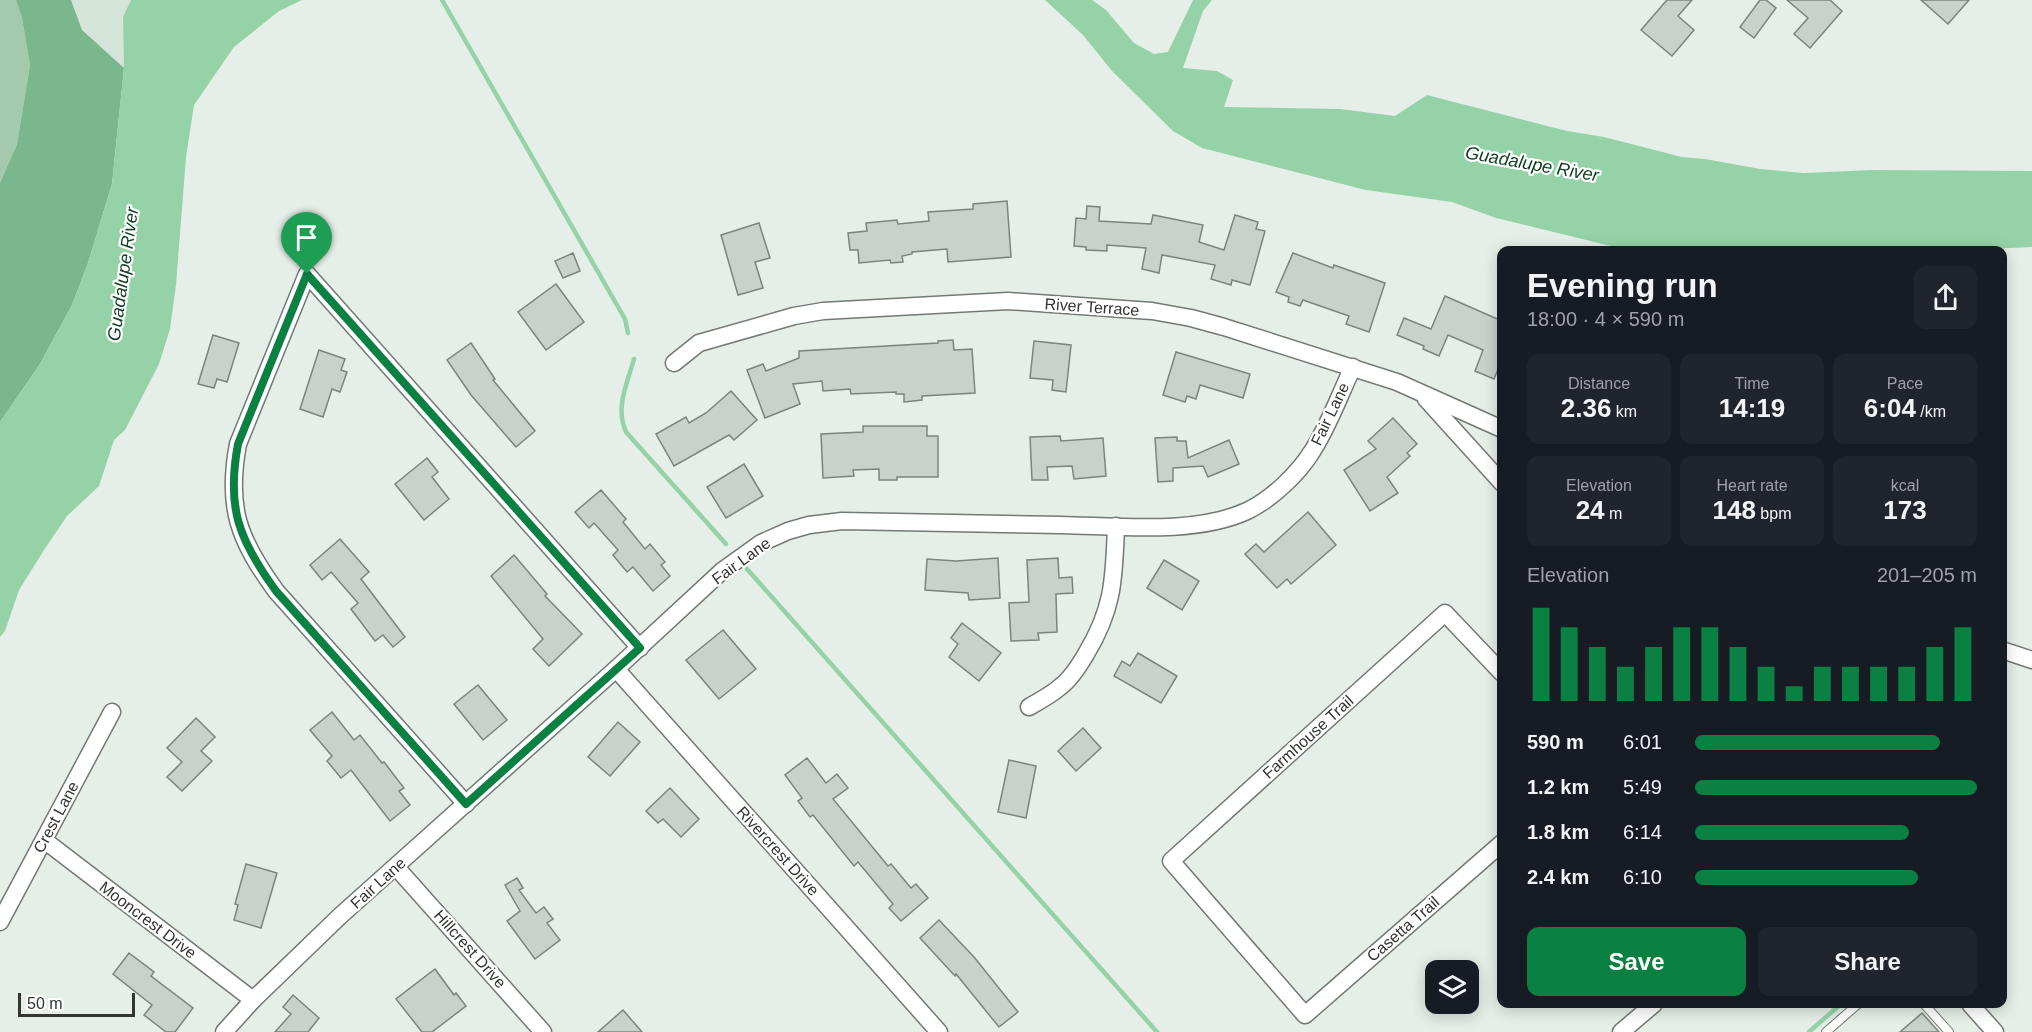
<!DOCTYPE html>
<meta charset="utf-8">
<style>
body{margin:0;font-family:Arial,sans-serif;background:#20242c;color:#f1f3f6;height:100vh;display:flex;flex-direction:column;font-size:22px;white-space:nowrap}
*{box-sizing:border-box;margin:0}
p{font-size:20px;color:#9ea1a6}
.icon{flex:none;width:33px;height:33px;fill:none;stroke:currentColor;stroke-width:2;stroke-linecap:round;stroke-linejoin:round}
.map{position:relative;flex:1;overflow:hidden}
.details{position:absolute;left:1497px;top:246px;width:510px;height:762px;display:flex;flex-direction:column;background:#171b24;border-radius:12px;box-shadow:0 3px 15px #0003}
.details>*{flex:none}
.fabs{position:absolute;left:1425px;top:960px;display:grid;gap:12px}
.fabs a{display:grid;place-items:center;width:54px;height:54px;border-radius:12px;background:#171b24;box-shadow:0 3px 15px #0003;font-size:30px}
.scale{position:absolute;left:18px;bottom:15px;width:117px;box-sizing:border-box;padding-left:6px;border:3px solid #323532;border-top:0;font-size:16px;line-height:21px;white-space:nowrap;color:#323532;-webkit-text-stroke:4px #fff;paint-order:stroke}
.pin{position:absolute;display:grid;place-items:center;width:51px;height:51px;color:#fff;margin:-62px -26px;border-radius:50% 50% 50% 0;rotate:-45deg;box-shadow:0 0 6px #0007}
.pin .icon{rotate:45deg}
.round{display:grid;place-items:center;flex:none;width:63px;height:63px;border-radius:12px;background:#20242c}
.summary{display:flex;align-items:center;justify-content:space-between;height:102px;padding:0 30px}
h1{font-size:33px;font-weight:800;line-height:45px}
.stats{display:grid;grid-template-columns:repeat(3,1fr);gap:9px;height:102px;padding:6px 30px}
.stats div{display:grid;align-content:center;border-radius:12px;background:#20242c;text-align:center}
.stats b{font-size:26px;font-weight:800}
.stats small{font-size:16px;font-weight:400}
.stats p{font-size:16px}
.chart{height:168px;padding:12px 30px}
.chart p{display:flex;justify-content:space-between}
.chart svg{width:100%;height:108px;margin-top:6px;stroke:#0b8043;stroke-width:6}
.button{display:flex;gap:12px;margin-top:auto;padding:12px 30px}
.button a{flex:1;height:69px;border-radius:12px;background:#0b8043;color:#fff;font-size:24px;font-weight:800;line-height:69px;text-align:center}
.button a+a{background:#20242c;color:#f1f3f6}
ul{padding:0 30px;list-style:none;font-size:20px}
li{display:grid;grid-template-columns:96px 72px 1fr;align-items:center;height:45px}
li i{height:15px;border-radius:8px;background:#0b8043}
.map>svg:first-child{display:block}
.built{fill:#d5e4d9}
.green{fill:#a4caae}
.forest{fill:#7bb78d}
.water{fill:#96d2a7}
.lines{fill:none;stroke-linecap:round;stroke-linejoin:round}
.stream{stroke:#96d2a7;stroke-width:4.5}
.building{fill:#c8d1ca;stroke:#7c847e;stroke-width:1.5}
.service-casing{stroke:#727a74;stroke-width:10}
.minor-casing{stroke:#727a74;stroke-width:19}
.service{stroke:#fff;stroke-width:8}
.minor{stroke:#fff;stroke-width:16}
.route-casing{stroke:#fff;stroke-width:12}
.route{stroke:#0b8043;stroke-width:8}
.labels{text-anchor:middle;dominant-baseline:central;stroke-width:4.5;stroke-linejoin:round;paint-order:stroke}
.street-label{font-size:16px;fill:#323532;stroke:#fff}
.water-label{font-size:18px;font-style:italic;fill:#124024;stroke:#fff}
</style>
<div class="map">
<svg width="2032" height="1032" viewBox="0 0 2032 1032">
<rect width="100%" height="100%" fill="#e5eee7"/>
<polygon class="built" points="16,0 131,0 123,17 124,68 30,65 22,18"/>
<polygon class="green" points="0,0 16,0 22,18 30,65 17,144 0,183"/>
<polygon class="forest" points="16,0 71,0 82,30 124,68 112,184 88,263 72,305 40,364 0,422 0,183 17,144 30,65 22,18"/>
<g class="water">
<polygon points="131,0 302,0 279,11 234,47 194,105 186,157 176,285 170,329 159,364 125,430 114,440 99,486 67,516 44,550 19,590 5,631 0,637 0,422 40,364 72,305 88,263 112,184 124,68 123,17"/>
<polygon points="1045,0 1092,0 1106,10 1134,43 1154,54 1168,52 1193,0 1212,0 1203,11 1183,68 1217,71 1233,80 1224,107 1340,109 1395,116 1427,95 1567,131 1604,137 1682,157 1705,159 1760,169 1804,173 1872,170 2032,171 2032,247 1966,250 1627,250 1496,218 1452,202 1366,190 1202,148 1173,131 1112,71 1083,35"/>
</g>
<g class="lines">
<g class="stream">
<polyline points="442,0 625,319 628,333"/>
<path d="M634 359C627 384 615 408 626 432L726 544"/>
<polyline points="747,569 1157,1032"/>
<polyline points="1809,1032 1841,1004"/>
</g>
</g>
<g class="building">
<polygon points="1667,0 1692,0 1678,16 1694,30 1672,56 1641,30"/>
<polygon points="1760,0 1766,0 1776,8 1754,38 1740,27"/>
<polygon points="1787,0 1830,0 1842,11 1810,48 1794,34 1808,18"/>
<polygon points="1921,0 1969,0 1948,24"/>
<polygon points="1007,201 1011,257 948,262 947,249 912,252 912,254 902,256 903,262 891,263 890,260 859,263 858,250 850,250 848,233 867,231 866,223 897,220 898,224 929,221 928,212 973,209 973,204"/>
<polygon points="1087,206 1100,207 1099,221 1151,224 1153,215 1203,225 1199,242 1224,250 1235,215 1258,222 1256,229 1265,231 1250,285 1232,280 1231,285 1211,279 1215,265 1162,255 1159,273 1142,269 1146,248 1107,245 1107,251 1086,250 1086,247 1074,246 1076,218 1086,219"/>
<polygon points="759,223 770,258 755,262 763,288 738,295 721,235"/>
<polygon points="573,253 580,271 563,278 555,261"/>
<polygon points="1293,253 1333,268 1334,265 1385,283 1369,332 1346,324 1349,316 1303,300 1300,306 1288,302 1289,297 1276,292"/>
<polygon points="556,284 584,322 546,350 518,312"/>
<polygon points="1445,296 1502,321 1502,359 1494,379 1475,371 1483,350 1448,335 1439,356 1423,349 1424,346 1397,335 1404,318 1431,329"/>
<polygon points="213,335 239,343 227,382 217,379 214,388 198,384"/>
<polygon points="953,340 954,350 972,349 975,393 922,396 922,400 904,402 904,394 896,394 896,392 851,394 850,389 823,391 822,381 793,384 800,404 765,418 747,370 763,364 766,371 799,358 799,351 938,343 938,341"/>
<polygon points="1034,341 1071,345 1066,392 1052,390 1053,380 1030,378"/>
<polygon points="471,343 495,379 493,380 535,431 516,447 471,395 447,360"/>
<polygon points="319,350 345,359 341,370 347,372 340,392 332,389 323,417 300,409"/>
<polygon points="1176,352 1250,374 1243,398 1200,385 1196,399 1187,396 1185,402 1163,395"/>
<polygon points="731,391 757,420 734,440 729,435 674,466 656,434 686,417 689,423 706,413"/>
<polygon points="1393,418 1417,444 1407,453 1410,456 1387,477 1398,493 1370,511 1344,470 1376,449 1368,441"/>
<polygon points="863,426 927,426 927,436 938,436 938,477 897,477 897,480 879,480 879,469 853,470 854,476 823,478 821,434 863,432"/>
<polygon points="1060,436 1061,441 1103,438 1106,476 1074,479 1072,466 1047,467 1048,480 1032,480 1030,437"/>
<polygon points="1177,437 1177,441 1186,441 1188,458 1229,440 1239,464 1208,477 1203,466 1173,468 1173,481 1158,482 1155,438"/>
<polygon points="427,458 438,472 432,477 449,499 424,520 395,484"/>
<polygon points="744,464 763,496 726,518 707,487"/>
<polygon points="601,490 626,519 623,522 645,549 650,544 665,562 661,565 670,576 653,591 633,567 627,572 613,555 618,550 594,523 589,528 575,512"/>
<polygon points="1308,512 1336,545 1291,584 1287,579 1277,588 1245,554 1256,544 1264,552"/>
<polygon points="340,539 369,572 361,579 405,637 393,647 383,635 375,641 351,609 358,603 331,572 322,580 310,565"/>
<polygon points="514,555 547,594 545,596 582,634 549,666 533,649 543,639 491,576"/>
<polygon points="998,558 1000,598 969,600 968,593 925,590 927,559 956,561"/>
<polygon points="1058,558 1059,578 1072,577 1073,593 1056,594 1057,632 1038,633 1039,640 1011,641 1009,603 1029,602 1027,560"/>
<polygon points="1164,560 1199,581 1182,610 1147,588"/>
<polygon points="962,623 1001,653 979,681 949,657 958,644 951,638"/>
<polygon points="723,630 756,669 719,699 686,660"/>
<polygon points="1138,653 1177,676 1161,703 1114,676 1122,661 1130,666"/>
<polygon points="478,685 507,720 483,740 454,704"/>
<polygon points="332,712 354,740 360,735 382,763 384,762 404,788 399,791 410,805 390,821 351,770 341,778 327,761 332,756 310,730"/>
<polygon points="196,718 215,737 201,751 212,761 182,791 167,777 182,762 167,748"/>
<polygon points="618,722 640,742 610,776 588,757"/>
<polygon points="1083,728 1101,748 1076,771 1058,751"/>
<polygon points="807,758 826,783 837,774 848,788 833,799 888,866 891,864 911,888 916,884 928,898 901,921 889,908 893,904 858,862 854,866 813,815 810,817 798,801 802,798 785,775"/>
<polygon points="1009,760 1036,766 1026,818 998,812"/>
<polygon points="670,788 699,819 681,837 663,819 658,823 646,811"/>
<polygon points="246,864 277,873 261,928 234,920 238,905 235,904"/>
<polygon points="517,878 523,888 519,890 536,913 544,907 553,919 547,923 560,940 535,959 507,921 520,911 505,885"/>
<polygon points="939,920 974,957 1018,1012 999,1027 956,974 955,976 920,938"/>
<polygon points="129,953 154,972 151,976 193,1008 175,1032 166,1032 144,1015 152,1005 113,974"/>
<polygon points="435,969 454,995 456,993 466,1006 432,1032 422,1032 396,999"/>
<polygon points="293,995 319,1018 308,1032 275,1032 291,1014 283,1007"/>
<polygon points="623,1010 642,1032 598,1032"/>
<polygon points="1922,1013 1939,1032 1900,1032"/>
</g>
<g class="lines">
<defs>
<g id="service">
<polyline points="1924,1004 1949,1032"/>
<polyline points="1826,1032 1858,1004"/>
</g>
<g id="minor">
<polyline points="674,363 699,343 794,316 823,311 1008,301 1152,311 1191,318 1224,327 1397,382 1502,429"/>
<polyline points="1426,399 1502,483"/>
<polyline points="2002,650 2032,660"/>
<polyline points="616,669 939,1032"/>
<polyline points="1502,673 1445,613 1171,861 1305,1015 1502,843"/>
<path d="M1029 707C1039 701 1051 695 1060 687 1071 679 1079 666 1086 654 1114 608 1114 578 1116 526"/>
<path d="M466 804 276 591C239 540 226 508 238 444L307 274 640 648"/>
<polyline points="44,840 253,1000"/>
<polyline points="396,867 543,1032"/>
<polyline points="0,922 112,712"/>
<polyline points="1970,1004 1995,1032"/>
<path d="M224 1032 253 1000 340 916 616 669 722 571 761 543 788 531 809 525 842 521C915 522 988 524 1061 525 1117 526 1195 535 1247 511 1272 499 1299 473 1313 450 1329 425 1340 394 1353 367"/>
<polyline points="1621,1032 1654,1004"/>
</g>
</defs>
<use href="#service" class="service-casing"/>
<use href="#minor" class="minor-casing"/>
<use href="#service" class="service"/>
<use href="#minor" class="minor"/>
</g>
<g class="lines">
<defs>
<path id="route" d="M307 274 640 648 466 804 276 591C239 540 226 508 238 444Z"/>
</defs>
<use href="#route" class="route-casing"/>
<use href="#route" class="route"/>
</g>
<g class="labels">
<g class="street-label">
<text transform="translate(1092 307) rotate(4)">River Terrace</text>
<text transform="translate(1330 414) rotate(-64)">Fair Lane</text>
<text transform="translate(741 561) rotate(-36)">Fair Lane</text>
<text transform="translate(1308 737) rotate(-42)">Farmhouse Trail</text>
<text transform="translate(56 817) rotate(-62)">Crest Lane</text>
<text transform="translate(778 851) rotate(48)">Rivercrest Drive</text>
<text transform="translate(378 883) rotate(-42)">Fair Lane</text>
<text transform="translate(148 920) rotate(37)">Mooncrest Drive</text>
<text transform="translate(1403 929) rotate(-41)">Casetta Trail</text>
<text transform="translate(470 949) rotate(48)">Hillcrest Drive</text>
</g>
<g class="water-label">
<text transform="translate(1532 164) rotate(10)">Guadalupe River</text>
<text transform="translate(123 274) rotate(-82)">Guadalupe River</text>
</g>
</g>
</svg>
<div class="fabs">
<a><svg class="icon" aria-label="layers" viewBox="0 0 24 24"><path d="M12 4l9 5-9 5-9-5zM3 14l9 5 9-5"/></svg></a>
</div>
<div class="scale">50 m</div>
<div class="pin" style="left:307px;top:274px;background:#1e9e55"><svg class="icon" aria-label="arrive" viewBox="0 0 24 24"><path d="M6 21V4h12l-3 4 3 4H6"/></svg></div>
<section class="details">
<div class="summary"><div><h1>Evening run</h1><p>18:00 · 4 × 590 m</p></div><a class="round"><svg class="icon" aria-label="share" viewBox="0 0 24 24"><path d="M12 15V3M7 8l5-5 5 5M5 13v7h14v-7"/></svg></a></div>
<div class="stats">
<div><p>Distance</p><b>2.36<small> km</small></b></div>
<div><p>Time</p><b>14:19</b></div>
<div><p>Pace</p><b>6:04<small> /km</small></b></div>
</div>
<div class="stats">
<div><p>Elevation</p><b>24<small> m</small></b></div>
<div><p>Heart rate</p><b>148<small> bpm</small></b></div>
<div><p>kcal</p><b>173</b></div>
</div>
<div class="chart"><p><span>Elevation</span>201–205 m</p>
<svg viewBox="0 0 160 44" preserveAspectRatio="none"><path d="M5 44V6M15 44V14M25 44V22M35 44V30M45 44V22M55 44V14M65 44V14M75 44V22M85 44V30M95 44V38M105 44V30M115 44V30M125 44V30M135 44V30M145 44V22M155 44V14"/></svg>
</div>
<ul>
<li><b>590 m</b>6:01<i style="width:87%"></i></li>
<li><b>1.2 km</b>5:49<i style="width:100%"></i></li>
<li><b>1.8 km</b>6:14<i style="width:76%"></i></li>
<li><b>2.4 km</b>6:10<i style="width:79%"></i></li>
</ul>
<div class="button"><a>Save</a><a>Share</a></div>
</section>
</div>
